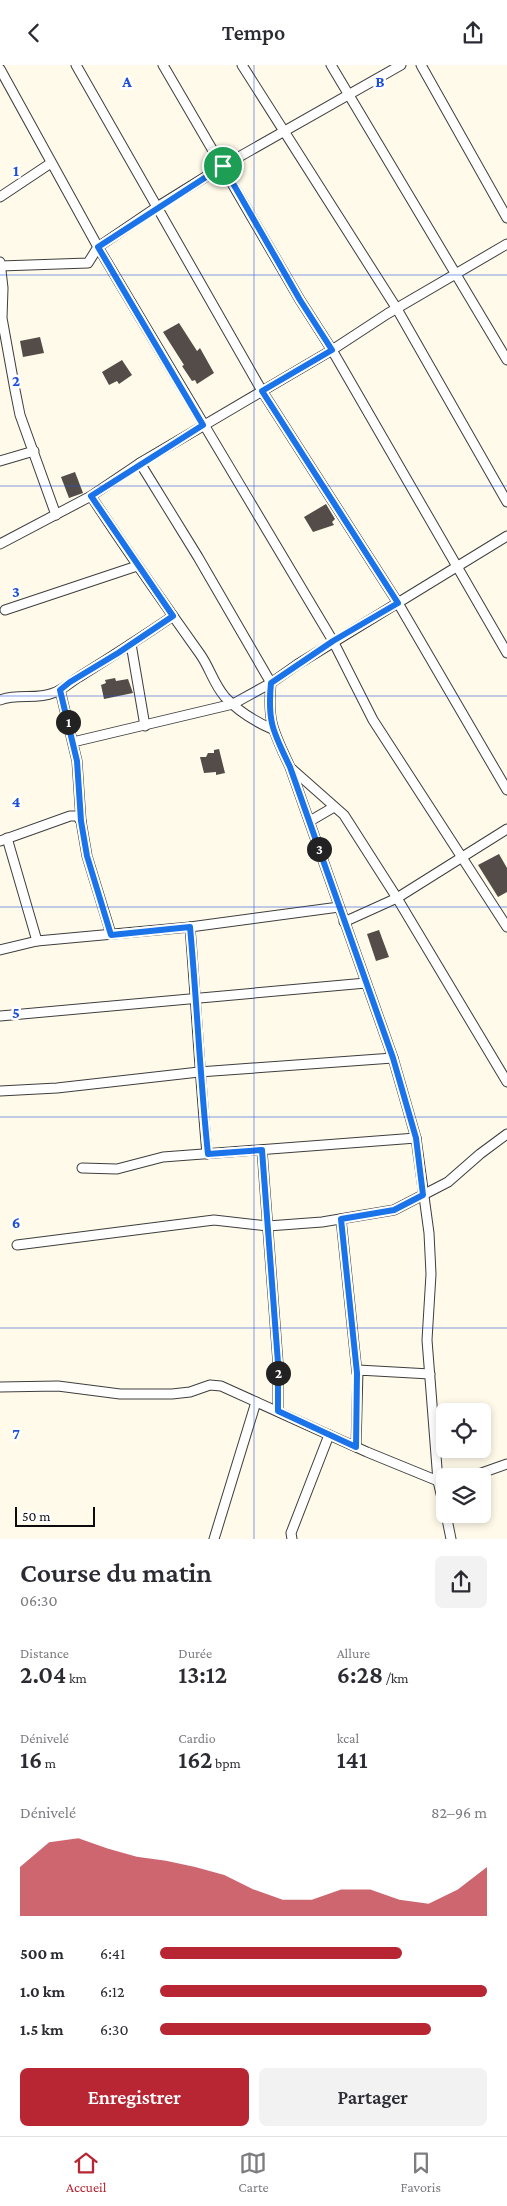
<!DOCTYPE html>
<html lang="fr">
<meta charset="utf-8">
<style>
body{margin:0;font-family:"Crimson Pro",serif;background:#f2f2f3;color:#2b2b33;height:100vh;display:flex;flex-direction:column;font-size:19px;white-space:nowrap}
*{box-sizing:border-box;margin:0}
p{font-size:16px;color:#7c7c81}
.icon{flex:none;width:28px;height:28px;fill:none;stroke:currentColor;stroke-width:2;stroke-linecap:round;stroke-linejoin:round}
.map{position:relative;height:1474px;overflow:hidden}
.side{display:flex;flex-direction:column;background:#fff;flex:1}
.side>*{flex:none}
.controls{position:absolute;left:436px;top:1338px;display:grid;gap:10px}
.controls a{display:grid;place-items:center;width:55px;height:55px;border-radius:8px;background:#fff;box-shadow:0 2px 8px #0003;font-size:25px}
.scale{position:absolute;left:15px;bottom:12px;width:80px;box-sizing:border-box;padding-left:5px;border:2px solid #0b0b0b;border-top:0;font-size:14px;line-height:18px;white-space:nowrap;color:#0b0b0b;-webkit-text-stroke:4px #fff;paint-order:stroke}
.pin{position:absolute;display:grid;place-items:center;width:42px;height:42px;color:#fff;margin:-21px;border:2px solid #fff;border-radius:50%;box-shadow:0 1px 5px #0007}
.km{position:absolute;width:25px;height:25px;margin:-12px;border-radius:50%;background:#222;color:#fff;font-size:14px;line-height:25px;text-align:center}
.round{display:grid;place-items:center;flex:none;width:52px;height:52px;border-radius:8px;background:#f2f2f3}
.headline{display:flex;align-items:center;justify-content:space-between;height:85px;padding:0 20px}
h1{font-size:28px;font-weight:600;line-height:38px}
.figures{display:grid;grid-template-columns:repeat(3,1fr);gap:8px;height:85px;padding:5px 20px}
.figures div{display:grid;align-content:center}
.figures b{font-size:25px;font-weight:600}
.figures small{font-size:14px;font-weight:400}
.figures p{font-size:14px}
.chart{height:140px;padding:10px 20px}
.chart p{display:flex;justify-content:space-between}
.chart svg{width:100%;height:90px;margin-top:5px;fill:#b82633;opacity:.7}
.button{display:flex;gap:10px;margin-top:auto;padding:10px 20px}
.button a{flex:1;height:58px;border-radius:8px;background:#b82633;color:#fff;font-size:20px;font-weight:600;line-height:58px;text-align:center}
.button a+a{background:#f2f2f3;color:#2b2b33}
ul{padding:0 20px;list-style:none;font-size:16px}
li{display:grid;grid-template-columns:80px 60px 1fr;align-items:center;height:38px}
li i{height:12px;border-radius:6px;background:#b82633}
header{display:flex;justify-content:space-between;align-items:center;height:65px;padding:0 20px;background:#fff;font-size:22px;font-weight:600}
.menu{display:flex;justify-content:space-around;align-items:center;height:70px;border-top:1px solid #e1e1e2;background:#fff;font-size:14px;color:#7c7c81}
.menu a{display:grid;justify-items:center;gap:2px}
.menu .selected{color:#b82633}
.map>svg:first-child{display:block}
.building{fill:#534c48}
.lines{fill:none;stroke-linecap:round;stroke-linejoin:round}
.minor-casing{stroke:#3e3e3e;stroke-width:11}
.minor{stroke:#fff;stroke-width:9}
.route-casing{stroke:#fff;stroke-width:10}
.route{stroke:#1a73e8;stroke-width:6}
.grid{fill:none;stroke:#1d4ed8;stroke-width:1;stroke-opacity:0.55}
.grid-label{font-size:16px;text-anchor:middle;font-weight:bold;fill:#1d4ed8;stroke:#fff;stroke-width:5;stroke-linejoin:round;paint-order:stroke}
</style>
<header><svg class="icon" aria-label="back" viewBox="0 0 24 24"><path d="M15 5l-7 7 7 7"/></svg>Tempo<svg class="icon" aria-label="share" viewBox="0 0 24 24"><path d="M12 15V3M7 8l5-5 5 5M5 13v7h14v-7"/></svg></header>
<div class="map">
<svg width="507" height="1474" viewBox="0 0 507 1474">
<rect width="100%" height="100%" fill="#fffae9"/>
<g class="building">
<polygon points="179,258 197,286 200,283 214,308 197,319 195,315 192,316 182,301 184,300 163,267"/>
<polygon points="40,272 44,288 23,292 20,276"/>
<polygon points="122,295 132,310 119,319 117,316 109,320 102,307"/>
<polygon points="75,407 83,428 69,433 61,412"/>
<polygon points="326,439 335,454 332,457 334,460 313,467 304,452"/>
<polygon points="115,613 116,616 128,614 133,628 104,634 101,620 106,618 105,615"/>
<polygon points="219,684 225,708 216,710 216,707 204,708 200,692 206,692 208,688 214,688 214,685"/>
<polygon points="499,789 507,803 507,827 498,832 478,800"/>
<polygon points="379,865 389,892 376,896 367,869"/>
</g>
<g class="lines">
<defs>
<g id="minor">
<polyline points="76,0 262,326 398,538 507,725"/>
<polyline points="163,0 300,235 332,285 507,588"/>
<polyline points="242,0 397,244 507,437"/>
<polyline points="331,0 507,295"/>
<polyline points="421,0 507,153"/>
<polyline points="0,4 98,182 333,576 373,655 507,862"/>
<polyline points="0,132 51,98"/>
<polyline points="0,197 3,223 2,253 15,325 20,350 56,450"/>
<polyline points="0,201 88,198 98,182 157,142 223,101 401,0"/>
<polyline points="0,396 34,386"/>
<polyline points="0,479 91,431"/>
<polyline points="5,545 137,501"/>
<polyline points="131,579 145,661"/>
<polyline points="60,625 77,696 81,756"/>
<path d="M0 635C17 628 37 635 53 628 63 625 70 617 79 612 111 592 142 572 173 551"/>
<path d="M272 664C254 656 238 646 225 632 213 618 210 603 200 589 163 537 126 485 91 431L140 398 332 285 387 249 507 179"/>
<polyline points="73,677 233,639 271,618 198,492 140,398"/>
<polyline points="292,704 344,750 397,833 507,1017"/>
<polyline points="310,756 334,742"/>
<polyline points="7,773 37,876"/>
<polyline points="0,776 70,751 77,751 81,756 87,791 111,869"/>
<polyline points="344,857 397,833 507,764"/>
<path d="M190 862C196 938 200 1013 207 1089"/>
<polyline points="0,885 37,876 190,862 339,842"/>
<polyline points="0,951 366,918"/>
<polyline points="0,1026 57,1023 199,1007 393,993"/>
<polyline points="262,1085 278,1298 278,1346"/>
<polyline points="82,1103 117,1104 163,1092 416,1073"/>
<polyline points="341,1154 357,1308"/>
<polyline points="17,1180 214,1155 268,1161 322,1157 394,1145 448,1117 480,1089 507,1069"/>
<polyline points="0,1322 58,1321 120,1329 172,1329 190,1327 210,1320 221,1321 367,1387 438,1416"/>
<polyline points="356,1382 358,1305 430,1309"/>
<polyline points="473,1411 507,1399"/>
<path d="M445 1446 438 1416 427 1275 431 1209 429 1168 416 1073 393 993 290 702C274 667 267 658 271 618L298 599 507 471"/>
<polyline points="446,1449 451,1474"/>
<polyline points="214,1474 256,1337"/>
<polyline points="292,1474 291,1468 329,1370"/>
</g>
</defs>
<use href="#minor" class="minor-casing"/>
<use href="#minor" class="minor"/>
</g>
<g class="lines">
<defs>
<path id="route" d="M223 101 300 235 332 285 262 326 398 538 333 576 271 618C267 658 274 668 290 702L393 993 416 1073 423 1130 394 1145 341 1154 357 1308 356 1382 278 1346V1298L262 1085 208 1089C200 1013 197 938 190 862L111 870 87 791 81 756 77 696 60 625 70 617 118 588 173 551 91 431 203 360 98 182Z"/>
</defs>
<use href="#route" class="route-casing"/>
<use href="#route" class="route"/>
</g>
<path class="grid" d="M254 0V1474M0 210H507M0 421H507M0 631H507M0 842H507M0 1052H507M0 1263H507"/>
<g class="grid-label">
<text x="127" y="22">A</text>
<text x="380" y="22">B</text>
<text x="16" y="111">1</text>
<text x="16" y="321">2</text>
<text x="16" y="532">3</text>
<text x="16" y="742">4</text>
<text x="16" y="953">5</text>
<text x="16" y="1163">6</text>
<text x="16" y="1374">7</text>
</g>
</svg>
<div class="controls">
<a><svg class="icon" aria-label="locate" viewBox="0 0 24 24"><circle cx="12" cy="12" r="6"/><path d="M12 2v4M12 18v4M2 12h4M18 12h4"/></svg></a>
<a><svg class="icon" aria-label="layers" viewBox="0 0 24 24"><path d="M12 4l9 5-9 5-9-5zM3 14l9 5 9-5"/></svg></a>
</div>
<div class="scale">50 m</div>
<div class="pin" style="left:223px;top:101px;background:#1e9e55"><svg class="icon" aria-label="arrive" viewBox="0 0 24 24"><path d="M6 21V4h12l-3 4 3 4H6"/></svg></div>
<b class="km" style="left:68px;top:657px">1</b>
<b class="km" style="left:278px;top:1308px">2</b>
<b class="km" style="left:319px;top:784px">3</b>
</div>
<section class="side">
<div class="headline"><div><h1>Course du matin</h1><p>06:30</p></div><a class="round"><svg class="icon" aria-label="share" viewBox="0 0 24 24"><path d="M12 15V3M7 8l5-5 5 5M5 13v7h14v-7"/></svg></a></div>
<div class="figures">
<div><p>Distance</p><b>2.04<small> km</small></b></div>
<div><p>Durée</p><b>13:12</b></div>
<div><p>Allure</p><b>6:28<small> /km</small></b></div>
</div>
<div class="figures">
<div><p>Dénivelé</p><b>16<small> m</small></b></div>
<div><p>Cardio</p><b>162<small> bpm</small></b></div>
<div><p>kcal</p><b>141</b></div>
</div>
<div class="chart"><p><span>Dénivelé</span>82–96 m</p>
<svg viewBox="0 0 160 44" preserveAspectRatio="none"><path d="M0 44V20L10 8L20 6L30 11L40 15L50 17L60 20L70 24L80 31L90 36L100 36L110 31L120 31L130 36L140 38L150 31L160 20V44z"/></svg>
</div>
<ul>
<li><b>500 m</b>6:41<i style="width:74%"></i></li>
<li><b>1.0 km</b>6:12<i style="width:100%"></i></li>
<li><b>1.5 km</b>6:30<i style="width:83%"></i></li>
</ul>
<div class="button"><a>Enregistrer</a><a>Partager</a></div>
</section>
<nav class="menu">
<a class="selected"><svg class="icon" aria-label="home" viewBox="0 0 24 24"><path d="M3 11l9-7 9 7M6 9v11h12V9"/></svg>Accueil</a>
<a><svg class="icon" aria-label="map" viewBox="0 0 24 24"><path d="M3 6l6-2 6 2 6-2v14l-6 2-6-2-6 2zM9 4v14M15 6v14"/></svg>Carte</a>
<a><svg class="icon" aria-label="saved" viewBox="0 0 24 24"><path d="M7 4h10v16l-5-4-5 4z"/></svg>Favoris</a>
</nav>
